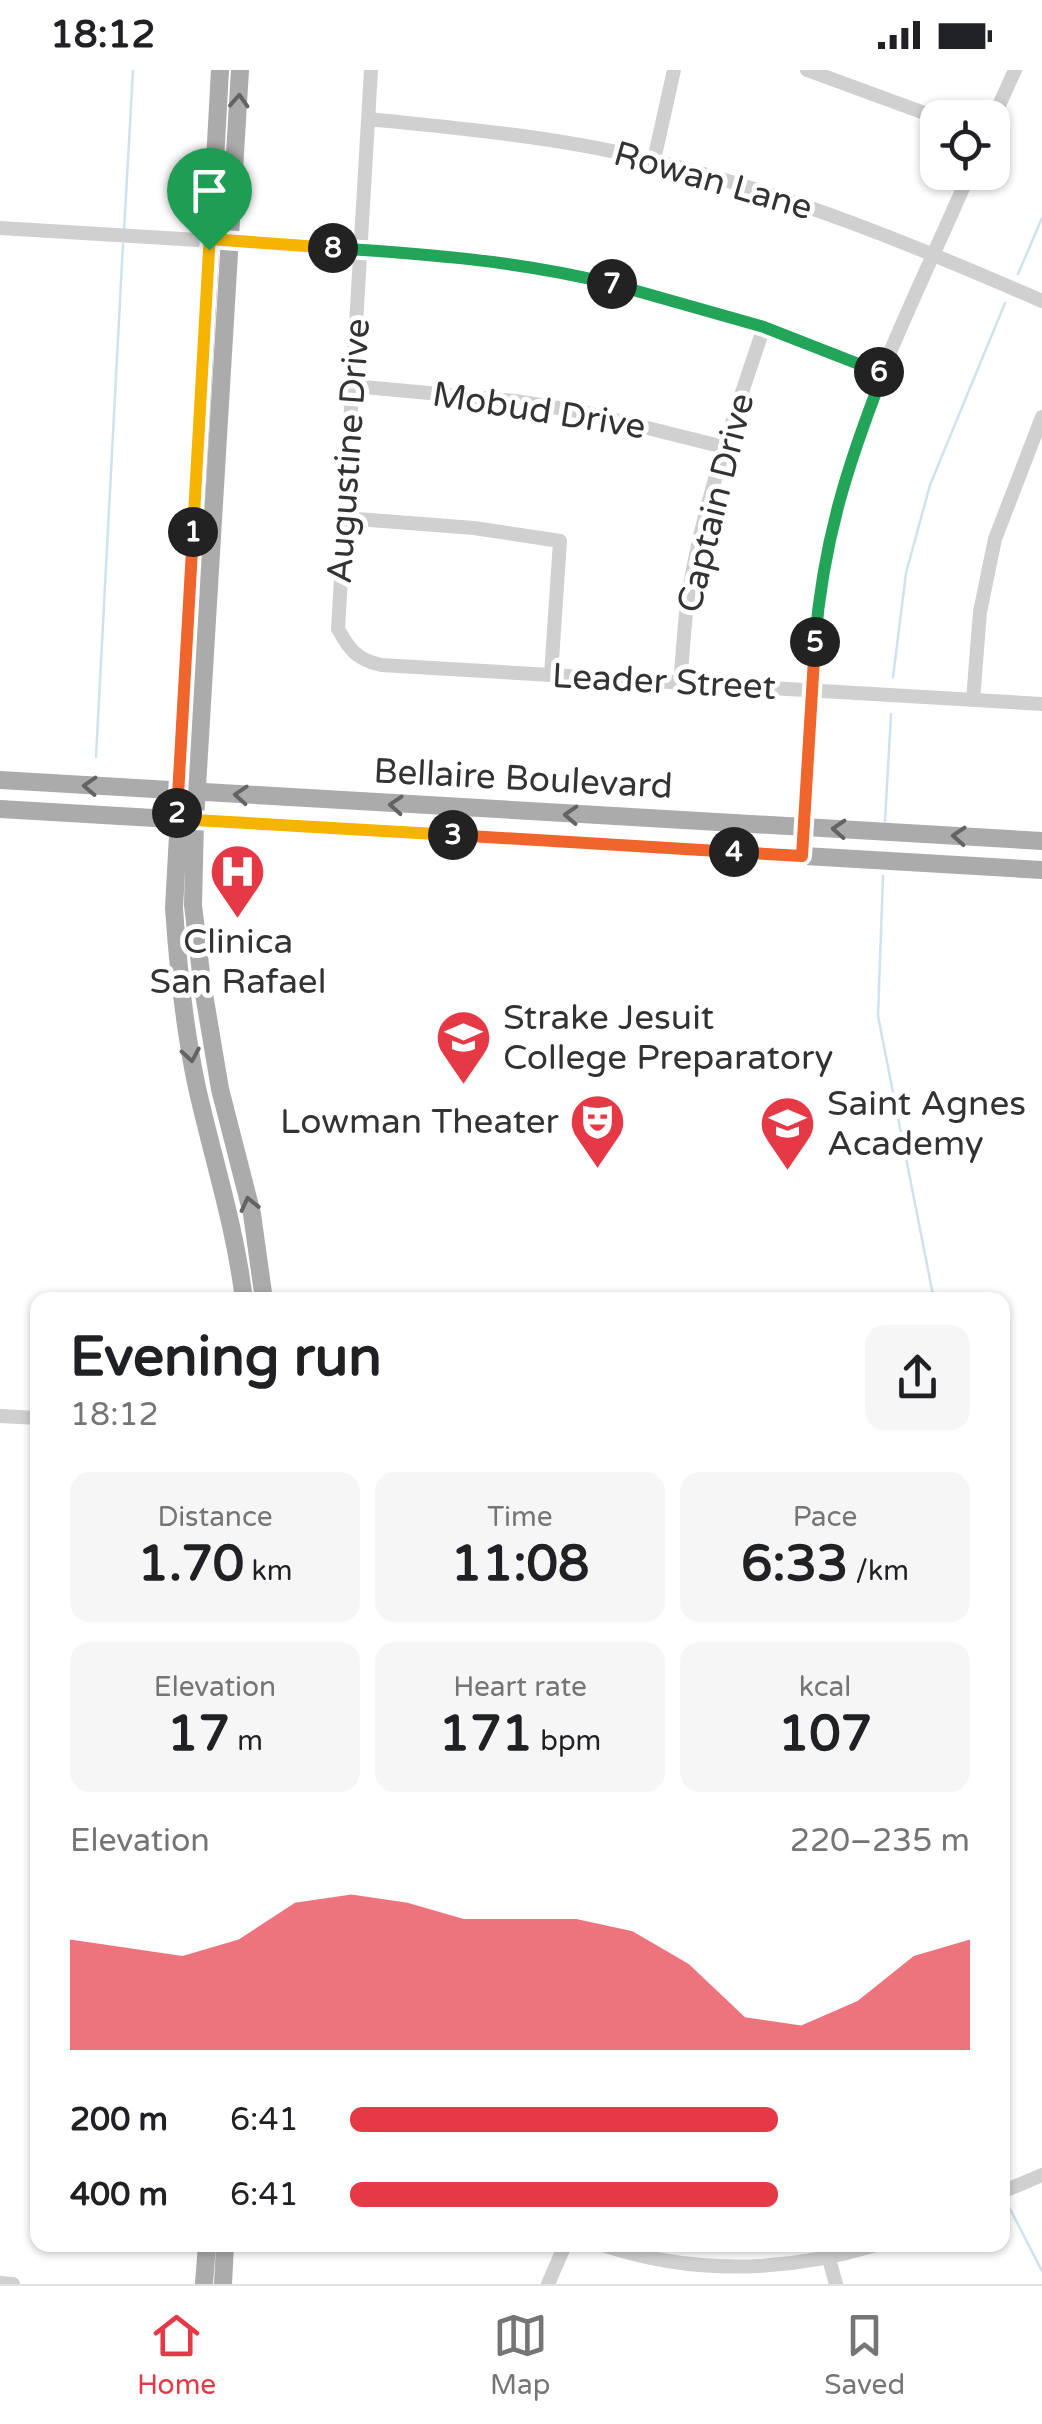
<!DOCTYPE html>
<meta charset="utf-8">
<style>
body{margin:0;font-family:"Varela Round",sans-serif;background:#f6f6f6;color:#202124;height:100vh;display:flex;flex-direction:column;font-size:38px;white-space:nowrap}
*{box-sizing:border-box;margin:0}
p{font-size:32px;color:#757577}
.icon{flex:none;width:55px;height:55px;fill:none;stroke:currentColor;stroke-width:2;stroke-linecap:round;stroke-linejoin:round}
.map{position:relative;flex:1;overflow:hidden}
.details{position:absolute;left:30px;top:1222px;width:980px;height:960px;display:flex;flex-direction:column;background:#fff;border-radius:20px;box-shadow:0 2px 8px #0004}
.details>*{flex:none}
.buttons{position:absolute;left:920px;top:30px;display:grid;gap:20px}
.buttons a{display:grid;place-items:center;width:90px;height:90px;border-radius:20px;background:#fff;box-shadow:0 2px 8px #0004;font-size:50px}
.pin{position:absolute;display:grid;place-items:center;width:85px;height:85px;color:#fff;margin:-102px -42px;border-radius:50% 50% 50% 0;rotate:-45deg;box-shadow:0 0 10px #0007}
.pin .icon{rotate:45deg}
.km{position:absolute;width:50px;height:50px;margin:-25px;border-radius:50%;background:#222;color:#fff;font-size:28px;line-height:50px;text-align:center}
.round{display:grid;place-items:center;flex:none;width:105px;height:105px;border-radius:20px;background:#f6f6f6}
.overview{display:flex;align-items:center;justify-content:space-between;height:170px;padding:0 40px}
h1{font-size:55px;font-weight:700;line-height:75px}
.metrics{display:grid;grid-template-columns:repeat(3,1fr);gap:15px;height:170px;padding:10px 40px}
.metrics div{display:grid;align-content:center;border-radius:20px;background:#f6f6f6;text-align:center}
.metrics b{font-size:50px;font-weight:700}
.metrics small{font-size:28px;font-weight:400}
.metrics p{font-size:28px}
.chart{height:280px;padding:20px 40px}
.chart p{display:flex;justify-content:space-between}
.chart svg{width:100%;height:180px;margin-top:10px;fill:#e63946;opacity:.7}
ul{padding:0 40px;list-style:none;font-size:32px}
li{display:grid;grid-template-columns:160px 120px 1fr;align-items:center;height:75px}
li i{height:25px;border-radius:12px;background:#e63946}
.status{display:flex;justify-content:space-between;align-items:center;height:70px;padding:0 50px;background:#fff;direction:ltr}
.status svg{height:28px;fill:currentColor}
.tab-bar{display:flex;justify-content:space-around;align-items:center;height:140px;border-top:2px solid #e0e0e0;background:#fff;font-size:28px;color:#757577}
.tab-bar a{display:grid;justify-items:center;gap:5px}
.tab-bar .active{color:#e63946}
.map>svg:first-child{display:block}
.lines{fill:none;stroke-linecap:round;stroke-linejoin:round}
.stream{stroke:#cfe2ee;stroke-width:2.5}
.minor{stroke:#d0d0d0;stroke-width:14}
.major{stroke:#ababab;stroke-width:18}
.oneway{stroke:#636363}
.split-1-casing{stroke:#fff;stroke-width:20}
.split-2-casing{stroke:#fff;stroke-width:20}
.split-3-casing{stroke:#fff;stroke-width:20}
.split-4-casing{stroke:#fff;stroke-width:20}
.split-5-casing{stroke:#fff;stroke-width:20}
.split-6-casing{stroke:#fff;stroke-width:20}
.split-7-casing{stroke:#fff;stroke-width:20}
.split-8-casing{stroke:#fff;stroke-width:20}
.split-9-casing{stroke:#fff;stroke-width:20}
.split-1{stroke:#f5b400;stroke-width:12}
.split-2{stroke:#f0652b;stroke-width:12}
.split-3{stroke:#f5b400;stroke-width:12}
.split-4{stroke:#f0652b;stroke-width:12}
.split-5{stroke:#f0652b;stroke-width:12}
.split-6{stroke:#22a559;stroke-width:12}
.split-7{stroke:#22a559;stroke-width:12}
.split-8{stroke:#22a559;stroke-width:12}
.split-9{stroke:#f5b400;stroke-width:12}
.labels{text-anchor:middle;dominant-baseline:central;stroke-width:10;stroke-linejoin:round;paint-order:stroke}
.street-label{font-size:35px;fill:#333;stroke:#fff}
.poi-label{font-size:35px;fill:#333;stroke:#fff;text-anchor:start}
</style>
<div class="status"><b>18:12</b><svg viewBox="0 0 49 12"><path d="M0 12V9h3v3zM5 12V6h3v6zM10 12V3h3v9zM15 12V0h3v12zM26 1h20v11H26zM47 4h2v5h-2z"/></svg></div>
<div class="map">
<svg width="1042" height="2214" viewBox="0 0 1042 2214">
<rect width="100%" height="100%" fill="#fff"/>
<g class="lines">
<g class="stream">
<polyline points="124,161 133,0"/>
<polyline points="1018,204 1042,148"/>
<polyline points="893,607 906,503 930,415 1005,233"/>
<polyline points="96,687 123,174"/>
<polyline points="885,751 891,644"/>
<polyline points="883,806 878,946 934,1230"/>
<polyline points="1009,2137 1042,2201"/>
</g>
<g class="minor">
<path d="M371 0 338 559C349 579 357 590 381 595L1042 634"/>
<polyline points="807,0 938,48"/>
<path d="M369 49C465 59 562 67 655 91 789 124 916 176 1042 231"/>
<polyline points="992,51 1015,0"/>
<polyline points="654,90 674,0"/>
<polyline points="0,158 362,180 513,194 675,230 764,257 883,304"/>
<polyline points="353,316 515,331 583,342 724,377"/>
<polyline points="344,448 474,458 560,471 551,605"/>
<path d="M680 613C683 584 684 555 688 527 703 434 734 346 764 257"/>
<polyline points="973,630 980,542 995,469 1042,347"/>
<path d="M802 786C809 675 806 559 832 451 861 330 921 216 970 102"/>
<polyline points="0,1346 38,1348"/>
<polyline points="1002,2122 1042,2105"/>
<path d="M603 2175C693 2205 786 2202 876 2175"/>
<polyline points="829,2189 836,2214"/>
<polyline points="0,2213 13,2214"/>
<polyline points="548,2214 565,2175"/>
</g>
<g class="major">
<path d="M220 0 174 838C178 897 184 955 196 1013 212 1086 235 1155 244 1230"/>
<polyline points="240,0 195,750 193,835 202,912 220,1019 252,1144 264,1230"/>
<polyline points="0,710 1042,771"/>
<polyline points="0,739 1042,800"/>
<polyline points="204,2214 207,2175"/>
<polyline points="223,2214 225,2175"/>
</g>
</g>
<defs><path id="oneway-chevron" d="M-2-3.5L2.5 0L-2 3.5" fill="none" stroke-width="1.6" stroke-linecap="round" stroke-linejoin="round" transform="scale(2.5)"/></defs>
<g class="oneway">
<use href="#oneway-chevron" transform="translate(239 31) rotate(-87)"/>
<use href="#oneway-chevron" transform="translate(90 716) rotate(-177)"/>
<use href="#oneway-chevron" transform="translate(241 725) rotate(-176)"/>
<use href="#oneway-chevron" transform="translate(396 735) rotate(-176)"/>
<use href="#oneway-chevron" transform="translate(571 745) rotate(-177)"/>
<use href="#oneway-chevron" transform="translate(839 759) rotate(-177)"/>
<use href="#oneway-chevron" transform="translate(959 766) rotate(-176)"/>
<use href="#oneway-chevron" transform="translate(191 985) rotate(80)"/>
<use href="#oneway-chevron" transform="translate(249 1134) rotate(-103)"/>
</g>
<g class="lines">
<defs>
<polyline id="split-1" points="193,462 209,180"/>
<polyline id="split-2" points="177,743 193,462"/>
<polyline id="split-3" points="177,743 177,749 453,765"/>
<polyline id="split-4" points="453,765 734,782"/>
<polyline id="split-5" points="734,782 802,786 815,572"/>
<path id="split-6" d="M815 572C823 472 847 396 883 304L879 302"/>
<polyline id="split-7" points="612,214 764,257 879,302"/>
<path id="split-8" d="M333 178C427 184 520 191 612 214"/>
<polyline id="split-9" points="209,180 210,169 333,178"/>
</defs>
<use href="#split-1" class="split-1-casing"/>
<use href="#split-2" class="split-2-casing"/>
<use href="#split-3" class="split-3-casing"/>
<use href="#split-4" class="split-4-casing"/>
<use href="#split-5" class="split-5-casing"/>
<use href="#split-6" class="split-6-casing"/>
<use href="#split-7" class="split-7-casing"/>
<use href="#split-8" class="split-8-casing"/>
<use href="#split-9" class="split-9-casing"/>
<use href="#split-1" class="split-1"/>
<use href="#split-2" class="split-2"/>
<use href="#split-3" class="split-3"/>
<use href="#split-4" class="split-4"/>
<use href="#split-5" class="split-5"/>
<use href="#split-6" class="split-6"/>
<use href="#split-7" class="split-7"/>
<use href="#split-8" class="split-8"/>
<use href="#split-9" class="split-9"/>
</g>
<defs>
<symbol id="hospital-pin" viewBox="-11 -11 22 30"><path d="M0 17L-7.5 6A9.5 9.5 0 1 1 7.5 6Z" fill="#e63946" stroke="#fff"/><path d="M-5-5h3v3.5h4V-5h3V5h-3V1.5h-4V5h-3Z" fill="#fff"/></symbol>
<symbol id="school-pin" viewBox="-11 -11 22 30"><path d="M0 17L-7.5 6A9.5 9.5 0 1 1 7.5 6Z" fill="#e63946" stroke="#fff"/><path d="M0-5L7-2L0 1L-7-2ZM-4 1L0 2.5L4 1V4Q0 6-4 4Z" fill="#fff"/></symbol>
<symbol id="theatre-pin" viewBox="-11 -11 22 30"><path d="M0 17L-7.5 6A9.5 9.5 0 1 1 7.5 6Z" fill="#e63946" stroke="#fff"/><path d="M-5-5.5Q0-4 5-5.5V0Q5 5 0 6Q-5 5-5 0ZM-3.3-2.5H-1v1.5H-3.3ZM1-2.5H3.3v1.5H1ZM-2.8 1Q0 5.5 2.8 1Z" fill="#fff"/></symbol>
</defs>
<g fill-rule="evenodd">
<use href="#hospital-pin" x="206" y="770" width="63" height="86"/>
<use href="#school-pin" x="432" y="936" width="63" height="86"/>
<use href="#theatre-pin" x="566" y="1020" width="63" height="86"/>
<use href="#school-pin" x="756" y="1022" width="63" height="86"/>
</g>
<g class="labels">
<g class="street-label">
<text transform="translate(713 111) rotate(16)">Rowan Lane</text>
<text transform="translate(539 341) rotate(9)">Mobud Drive</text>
<text transform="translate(349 381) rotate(-86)">Augustine Drive</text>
<text transform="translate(716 433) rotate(-76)">Captain Drive</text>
<text transform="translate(664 612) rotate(3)">Leader Street</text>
<text transform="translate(523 709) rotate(3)">Bellaire Boulevard</text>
</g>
<g class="poi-label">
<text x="238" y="872" text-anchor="middle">Clinica<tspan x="238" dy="40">San Rafael</tspan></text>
<text x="503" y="948">Strake Jesuit<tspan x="503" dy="40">College Preparatory</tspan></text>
<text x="827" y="1034">Saint Agnes<tspan x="827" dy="40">Academy</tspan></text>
<text x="559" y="1052" text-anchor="end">Lowman Theater</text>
</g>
</g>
</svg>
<div class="buttons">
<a><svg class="icon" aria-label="locate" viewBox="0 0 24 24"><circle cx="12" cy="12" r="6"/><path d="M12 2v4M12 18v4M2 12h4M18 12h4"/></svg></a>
</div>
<div class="pin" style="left:209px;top:180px;background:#1e9e55"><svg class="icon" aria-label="arrive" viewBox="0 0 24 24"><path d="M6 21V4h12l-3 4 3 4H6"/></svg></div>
<b class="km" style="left:193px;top:462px">1</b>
<b class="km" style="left:177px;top:743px">2</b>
<b class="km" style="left:453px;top:765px">3</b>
<b class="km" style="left:734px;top:782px">4</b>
<b class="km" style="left:815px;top:572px">5</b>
<b class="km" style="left:879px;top:302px">6</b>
<b class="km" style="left:612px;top:214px">7</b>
<b class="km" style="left:333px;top:178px">8</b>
<section class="details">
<div class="overview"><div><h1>Evening run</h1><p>18:12</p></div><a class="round"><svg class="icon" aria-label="share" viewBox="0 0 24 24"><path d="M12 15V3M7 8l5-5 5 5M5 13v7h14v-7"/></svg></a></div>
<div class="metrics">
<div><p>Distance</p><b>1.70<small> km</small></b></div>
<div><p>Time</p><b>11:08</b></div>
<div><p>Pace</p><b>6:33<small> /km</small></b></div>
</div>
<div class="metrics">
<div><p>Elevation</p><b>17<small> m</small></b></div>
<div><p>Heart rate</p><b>171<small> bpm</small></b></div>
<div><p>kcal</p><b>107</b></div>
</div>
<div class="chart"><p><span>Elevation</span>220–235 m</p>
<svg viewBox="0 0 160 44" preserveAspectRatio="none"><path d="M0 44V17L10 19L20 21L30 17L40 8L50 6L60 8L70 12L80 12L90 12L100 15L110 23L120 36L130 38L140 32L150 21L160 17V44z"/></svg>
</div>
<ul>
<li><b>200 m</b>6:41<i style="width:69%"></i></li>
<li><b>400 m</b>6:41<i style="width:69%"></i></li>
</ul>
</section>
</div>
<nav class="tab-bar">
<a class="active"><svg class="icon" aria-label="home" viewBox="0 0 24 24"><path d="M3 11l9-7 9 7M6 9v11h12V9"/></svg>Home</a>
<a><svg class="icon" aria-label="map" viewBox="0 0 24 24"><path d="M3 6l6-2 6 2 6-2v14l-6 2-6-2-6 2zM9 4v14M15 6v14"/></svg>Map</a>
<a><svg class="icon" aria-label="saved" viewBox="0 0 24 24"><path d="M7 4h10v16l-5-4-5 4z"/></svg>Saved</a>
</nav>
